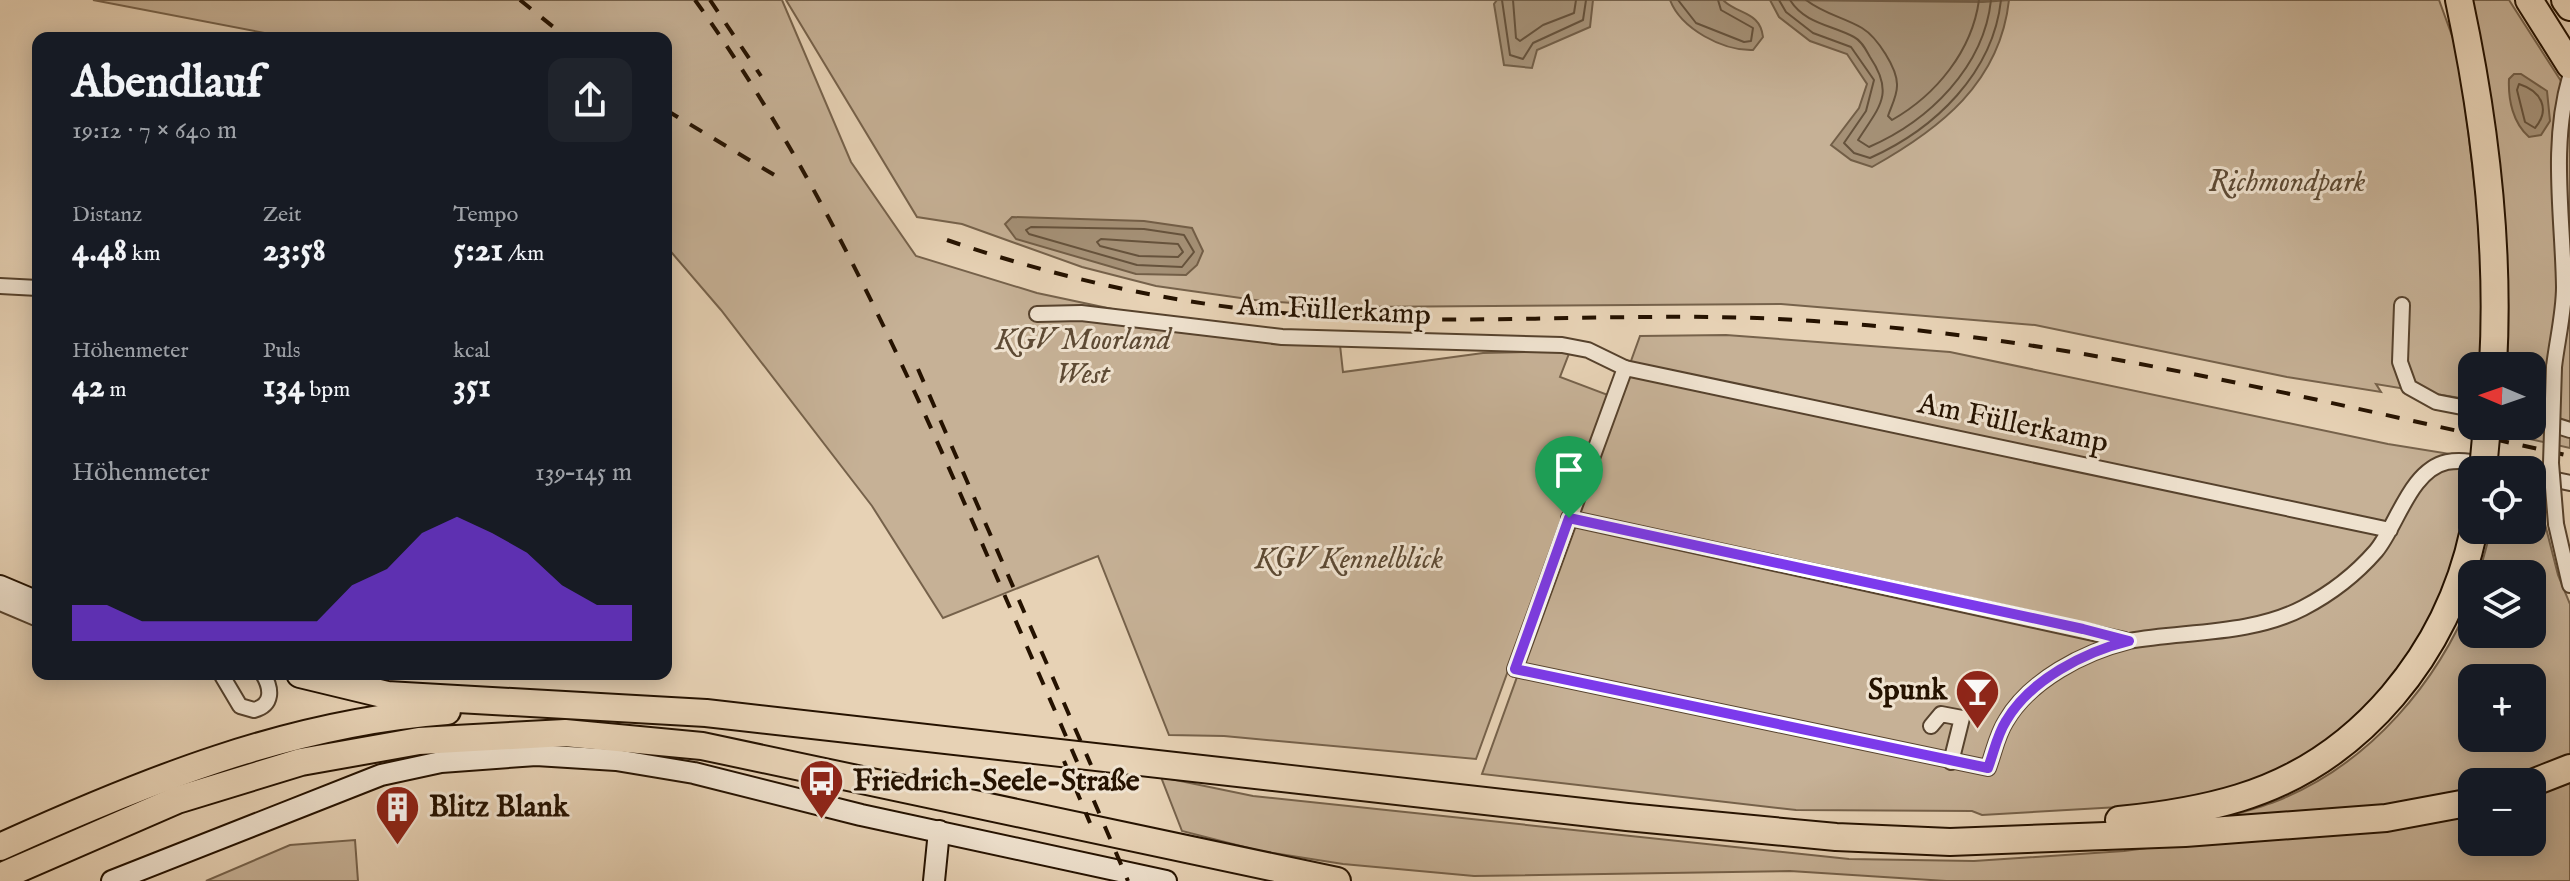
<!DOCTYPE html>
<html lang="de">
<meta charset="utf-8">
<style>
body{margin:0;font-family:"IM FELL English",serif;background:#20242c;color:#f1f3f6;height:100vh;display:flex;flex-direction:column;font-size:30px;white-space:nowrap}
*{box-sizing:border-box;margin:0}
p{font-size:26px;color:#9ea1a6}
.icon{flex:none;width:44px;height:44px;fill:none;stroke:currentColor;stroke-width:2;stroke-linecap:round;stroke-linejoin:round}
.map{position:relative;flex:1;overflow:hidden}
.sheet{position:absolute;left:32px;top:32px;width:640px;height:648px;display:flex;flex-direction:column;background:#171b24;border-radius:16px;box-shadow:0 4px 20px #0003}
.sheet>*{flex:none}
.needle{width:52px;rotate:272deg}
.controls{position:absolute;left:2458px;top:352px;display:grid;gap:16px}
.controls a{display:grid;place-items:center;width:88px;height:88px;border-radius:16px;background:#171b24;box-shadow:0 4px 20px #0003;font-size:40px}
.pin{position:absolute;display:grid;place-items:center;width:68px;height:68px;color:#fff;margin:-82px -34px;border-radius:50% 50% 50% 0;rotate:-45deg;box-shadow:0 0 8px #0007}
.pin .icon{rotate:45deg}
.round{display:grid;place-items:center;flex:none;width:84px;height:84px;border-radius:16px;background:#20242c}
.head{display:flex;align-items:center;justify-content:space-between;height:136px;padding:0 40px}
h1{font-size:44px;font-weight:700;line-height:60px}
.stats{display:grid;grid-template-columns:repeat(3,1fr);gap:12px;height:136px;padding:8px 40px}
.stats div{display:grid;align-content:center}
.stats b{font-size:34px;font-weight:700}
.stats small{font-size:22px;font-weight:400}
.stats p{font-size:22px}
.chart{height:224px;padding:16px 40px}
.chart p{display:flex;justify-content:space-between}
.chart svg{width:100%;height:144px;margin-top:8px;fill:#7c3aed;opacity:.7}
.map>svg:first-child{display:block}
.green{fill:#c6b196;stroke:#76624b;stroke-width:2;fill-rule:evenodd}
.water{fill:#a59177;stroke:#725e47;stroke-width:2}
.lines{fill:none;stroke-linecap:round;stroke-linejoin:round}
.shore{stroke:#65523c;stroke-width:2}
.street-casing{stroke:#56422d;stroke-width:18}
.secondary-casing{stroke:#251200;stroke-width:24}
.highway-casing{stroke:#251200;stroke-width:30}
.street{stroke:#efe2cf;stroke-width:14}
.secondary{stroke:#efe2cf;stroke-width:20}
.highway{stroke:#e7d2b5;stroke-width:26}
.rail{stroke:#251200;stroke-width:4;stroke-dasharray:14 14;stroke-linecap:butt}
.street-bridge-casing{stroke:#56422d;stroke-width:18;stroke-linecap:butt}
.highway-bridge-casing{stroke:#251200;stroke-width:30;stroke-linecap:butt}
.street-bridge{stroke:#efe2cf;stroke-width:14}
.highway-bridge{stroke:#e7d2b5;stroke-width:26}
.route-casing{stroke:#fff;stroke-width:16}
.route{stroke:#7c3aed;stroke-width:10}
.labels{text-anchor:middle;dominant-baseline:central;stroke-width:6;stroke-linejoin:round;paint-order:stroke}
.park-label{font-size:30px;font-style:italic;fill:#5d4a34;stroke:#efe2cf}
.street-label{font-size:30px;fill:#251200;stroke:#efe2cf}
.poi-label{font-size:30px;font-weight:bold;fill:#251200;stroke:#efe2cf;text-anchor:start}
</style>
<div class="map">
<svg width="2570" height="881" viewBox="0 0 2570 881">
<rect width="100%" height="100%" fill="#e7d2b5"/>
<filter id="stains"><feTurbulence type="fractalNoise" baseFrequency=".0025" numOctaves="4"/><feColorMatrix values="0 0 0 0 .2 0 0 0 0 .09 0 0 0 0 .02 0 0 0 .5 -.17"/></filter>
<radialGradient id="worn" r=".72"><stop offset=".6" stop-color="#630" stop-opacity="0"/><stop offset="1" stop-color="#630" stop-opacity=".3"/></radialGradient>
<g class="green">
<polygon points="93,0 782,0 851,162 916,256 1037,293 1131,313 1225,326 1339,336 1343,372 1483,353 1570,351 1560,377 1608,395 1476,759 1224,736 1169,735 1098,556 943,618 872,506 721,310 666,246 666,38 291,38"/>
<polygon points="786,0 2439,0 2459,55 2482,247 2481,366 2472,366 2472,400 2376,384 2381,392 2287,377 2035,325 1781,304 1357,307 1262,301 1156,286 1082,267 962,224 917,217"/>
<path d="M2469 0H2509L2570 95V448L2503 433V426H2532V366H2507C2515 243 2488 121 2469 0Z"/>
<polygon points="1726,335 1950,352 2388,444 2475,458 2464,537 2436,623 2386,694 2308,757 2235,788 2154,805 1982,815 1972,811 1796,810 1482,774 1640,336"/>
<path d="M2532 479 2539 480 2545 524 2558 575 2570 604V758L2506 782H2472V791L2376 808 2226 817C2245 811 2266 806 2284 798 2371 761 2437 683 2472 597V634H2532V574H2479L2491 530H2532ZM2472 678H2532V738H2472Z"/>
<polygon points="1161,777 1253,796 1849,859 1974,861 2124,851 2194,842 2377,830 2472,814 2472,842 2532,842 2532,797 2570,783 2570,881 1946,881 1790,871 1474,876 1343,864 1260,851 1182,831"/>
<polygon points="355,840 358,881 206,881 290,845"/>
</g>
<g class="water">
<polygon points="1497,0 1593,0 1590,27 1537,50 1532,68 1504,65 1494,4"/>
<path d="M1670 0H1723C1738 15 1760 11 1763 37L1753 50C1723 51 1681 29 1670 0Z"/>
<path d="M1770 0 1983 2 2009 0C2000 83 1940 129 1872 167L1851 160 1831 145 1859 108 1867 84 1847 54 1810 41 1779 17Z"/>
<path d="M2514 74H2521L2547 91 2550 121 2541 135 2529 137C2513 123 2508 100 2509 79Z"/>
<polygon points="1012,217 1144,221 1192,228 1203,251 1197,265 1186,275 1136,274 1016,239 1005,224"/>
</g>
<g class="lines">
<g class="shore">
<polyline points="1502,0 1510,55 1523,59 1533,43 1583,20 1586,0"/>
<polyline points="1513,0 1516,38 1520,41 1543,25 1574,13 1576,0"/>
<polyline points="1678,0 1696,23 1744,42 1751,41 1753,28 1721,10 1718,0"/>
<path d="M1779 0 1786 12 1813 33 1851 47 1874 80 1866 111 1844 143 1854 153 1870 158C1935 129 1993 73 2001 0"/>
<path d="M1790 0C1805 24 1832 25 1854 37 1862 41 1866 50 1870 57 1895 94 1879 107 1858 140L1869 147C1929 121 1984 67 1991 0"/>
<path d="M1806 0C1824 14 1843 17 1862 28 1877 37 1898 69 1897 86 1897 96 1891 107 1888 116L1892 120C1936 95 1972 51 1979 0"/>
<path d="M2519 84C2541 91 2551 109 2535 128L2525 122 2517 90Z"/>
<polygon points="1031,227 1144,229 1184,235 1194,252 1182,267 1137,265 1029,234 1026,230"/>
<polygon points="1101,239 1178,244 1183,252 1178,257 1139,256 1100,246 1097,242"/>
</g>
<defs>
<g id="street">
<polyline points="0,286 38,288"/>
<polyline points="2402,305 2400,362 2409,387 2436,402 2472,409"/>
<polyline points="1037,314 1081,313 1282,337 1562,345 1588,350 1625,368"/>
<path d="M2554 367C2557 341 2564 313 2564 287 2563 217 2550 146 2570 77"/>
<polyline points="2532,418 2570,430"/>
<polyline points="2532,475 2570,483"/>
<polyline points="1569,518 2125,640"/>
<polyline points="2556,524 2570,585"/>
<path d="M2390 530 1625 368 1515 669 1988 768C1994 752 1997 735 2006 721 2030 680 2084 652 2129 641 2186 631 2251 635 2303 608 2330 594 2356 574 2376 551 2397 526 2410 470 2447 462 2467 458 2489 466 2508 470"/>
<polyline points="0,603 38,619"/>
<path d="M221 674 240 706 254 710C273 705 272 689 263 674"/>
<polyline points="1931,726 1941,714 1962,718 1951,762"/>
</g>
<g id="secondary">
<polyline points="0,586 38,602"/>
<polyline points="112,881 381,775 441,762 536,755 616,760 694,773 861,815 1166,881"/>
<polyline points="934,881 939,831"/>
</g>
<g id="highway">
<path d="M2459 0C2485 121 2500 242 2493 366"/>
<polyline points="2529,0 2570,65"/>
<polyline points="2565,0 2570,7"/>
<polyline points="300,674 387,695 706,713 1627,817 1836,837 1950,842 2185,833 2386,818 2472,802"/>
<polyline points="2532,783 2570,768"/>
<path d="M2119 820C2160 816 2200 810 2239 798 2361 761 2448 652 2474 530"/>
<path d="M0 847C143 782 288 723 447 711"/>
<polyline points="0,877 177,800 301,762 419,741 565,733 702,746 1337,881"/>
</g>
</defs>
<use href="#street" class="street-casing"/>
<use href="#secondary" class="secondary-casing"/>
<use href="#highway" class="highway-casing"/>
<use href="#street" class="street"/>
<use href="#secondary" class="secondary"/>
<use href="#highway" class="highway"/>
<g class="rail">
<polyline points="520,0 567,38"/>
<path d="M695 0C815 168 899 353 981 541 1030 654 1080 767 1128 881"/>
<polyline points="710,0 761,76"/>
<polyline points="666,110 776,176"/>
<path d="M947 240C1075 284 1207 311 1343 317 1500 325 1657 310 1814 321 2069 338 2320 401 2570 456"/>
<polyline points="918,369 1091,765"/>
<polyline points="1064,761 1090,823"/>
</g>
<defs>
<polyline id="street-bridge" points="2554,367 2551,463 2556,524"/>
<polyline id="highway-bridge" points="2483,470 2487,426"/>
</defs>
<use href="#street-bridge" class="street-bridge-casing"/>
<use href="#highway-bridge" class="highway-bridge-casing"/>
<use href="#street-bridge" class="street-bridge"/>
<use href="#highway-bridge" class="highway-bridge"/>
</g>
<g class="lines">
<defs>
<path id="route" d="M1569 518 2083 629 2129 641C2084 652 2030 680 2006 721 1997 735 1994 752 1988 768L1515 669Z"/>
</defs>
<use href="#route" class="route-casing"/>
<use href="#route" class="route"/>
</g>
<defs>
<symbol id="bar-pin" viewBox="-11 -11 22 30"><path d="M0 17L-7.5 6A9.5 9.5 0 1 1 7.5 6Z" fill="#8f2418" stroke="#efe2cf"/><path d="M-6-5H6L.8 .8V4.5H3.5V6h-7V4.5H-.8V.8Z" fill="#fff"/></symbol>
<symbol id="bus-pin" viewBox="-11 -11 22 30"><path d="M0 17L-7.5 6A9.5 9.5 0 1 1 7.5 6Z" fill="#8f2418" stroke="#efe2cf"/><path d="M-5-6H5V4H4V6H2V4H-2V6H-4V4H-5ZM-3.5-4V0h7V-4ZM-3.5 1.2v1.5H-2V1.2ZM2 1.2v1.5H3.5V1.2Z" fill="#fff"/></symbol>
<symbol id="building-pin" viewBox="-11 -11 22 30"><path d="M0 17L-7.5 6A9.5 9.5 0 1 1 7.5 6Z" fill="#8f2418" stroke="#efe2cf"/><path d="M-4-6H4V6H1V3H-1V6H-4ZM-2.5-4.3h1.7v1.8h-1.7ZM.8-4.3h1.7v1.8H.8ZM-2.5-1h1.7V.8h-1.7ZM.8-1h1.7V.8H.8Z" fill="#fff"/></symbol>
</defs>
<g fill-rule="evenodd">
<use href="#bar-pin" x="1952" y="666" width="51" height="69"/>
<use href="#bus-pin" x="796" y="756" width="51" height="69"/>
<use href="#building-pin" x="372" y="782" width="51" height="69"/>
</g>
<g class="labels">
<g class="park-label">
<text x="2287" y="183">Richmondpark</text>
<text x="1083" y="341">KGV Moorland<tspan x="1083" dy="34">West</tspan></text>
<text x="1349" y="560">KGV Kennelblick</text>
</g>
<g class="street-label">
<text transform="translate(1334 311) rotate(3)">Am Füllerkamp</text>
<text transform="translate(2013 424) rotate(12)">Am Füllerkamp</text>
</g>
<g class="poi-label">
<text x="1947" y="691" text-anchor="end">Spunk</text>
<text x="853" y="782">Friedrich-Seele-Straße</text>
<text x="429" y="808">Blitz Blank</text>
</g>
</g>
<rect width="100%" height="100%" filter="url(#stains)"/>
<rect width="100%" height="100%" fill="url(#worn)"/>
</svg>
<div class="controls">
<a><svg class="needle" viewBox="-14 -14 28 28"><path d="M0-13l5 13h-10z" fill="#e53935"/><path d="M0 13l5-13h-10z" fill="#9ea1a6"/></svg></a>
<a><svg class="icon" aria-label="locate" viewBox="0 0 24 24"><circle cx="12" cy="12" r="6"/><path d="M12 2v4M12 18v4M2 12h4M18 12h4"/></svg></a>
<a><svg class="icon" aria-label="layers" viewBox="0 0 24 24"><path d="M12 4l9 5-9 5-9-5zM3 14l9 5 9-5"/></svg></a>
<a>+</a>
<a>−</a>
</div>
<div class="pin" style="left:1569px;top:518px;background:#1e9e55"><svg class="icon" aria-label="arrive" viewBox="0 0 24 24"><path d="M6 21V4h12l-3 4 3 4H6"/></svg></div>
<section class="sheet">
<div class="head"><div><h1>Abendlauf</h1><p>19:12 · 7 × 640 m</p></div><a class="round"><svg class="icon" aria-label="share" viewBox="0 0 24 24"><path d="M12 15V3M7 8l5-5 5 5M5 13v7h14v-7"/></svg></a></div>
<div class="stats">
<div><p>Distanz</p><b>4.48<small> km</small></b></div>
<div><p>Zeit</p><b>23:58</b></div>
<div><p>Tempo</p><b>5:21<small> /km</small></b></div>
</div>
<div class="stats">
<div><p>Höhenmeter</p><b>42<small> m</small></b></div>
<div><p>Puls</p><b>134<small> bpm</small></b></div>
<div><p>kcal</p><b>351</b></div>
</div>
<div class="chart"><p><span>Höhenmeter</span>139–145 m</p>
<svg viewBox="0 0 160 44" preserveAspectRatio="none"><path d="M0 44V33L10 33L20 38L30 38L40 38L50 38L60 38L70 38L80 27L90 22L100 11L110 6L120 11L130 17L140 27L150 33L160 33V44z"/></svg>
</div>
</section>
</div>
